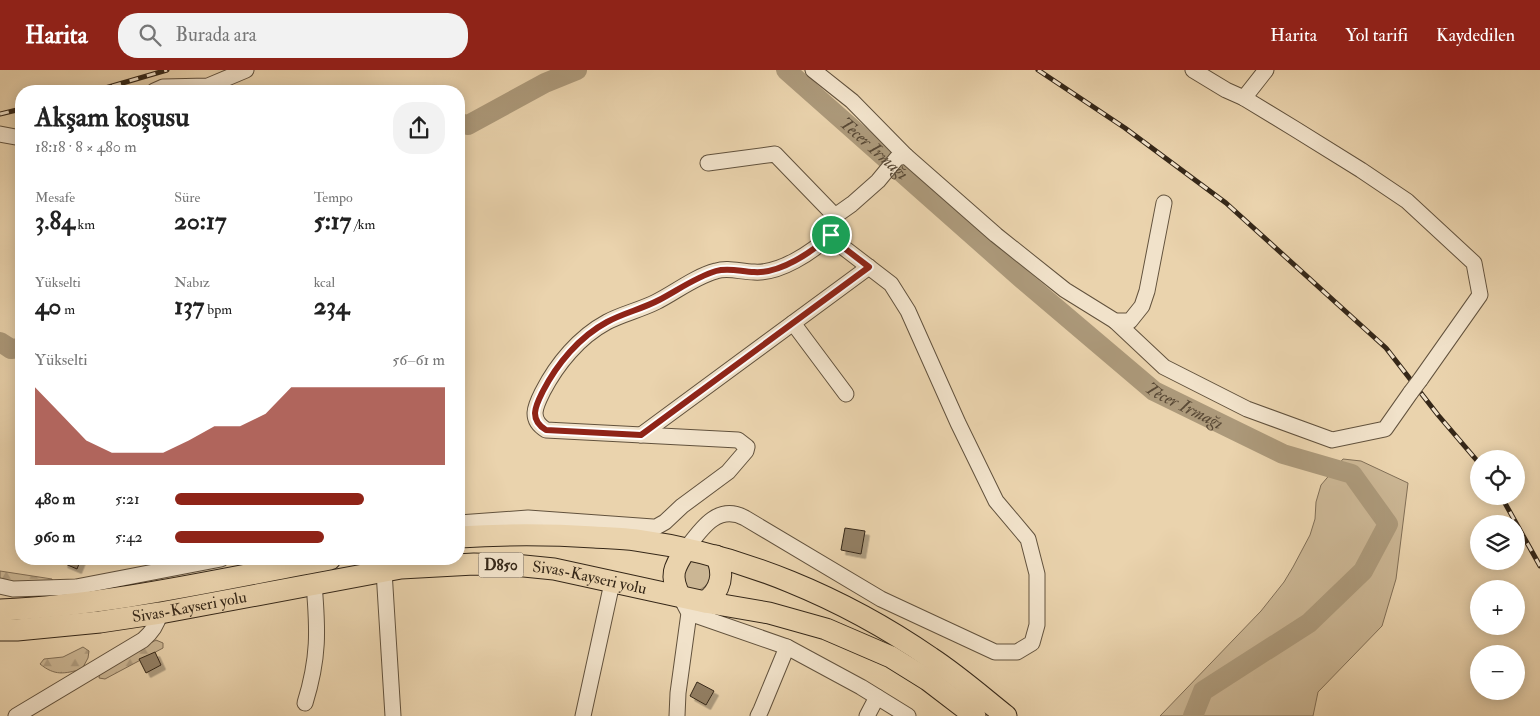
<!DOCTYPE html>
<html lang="tr">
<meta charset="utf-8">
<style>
body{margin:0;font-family:"IM FELL Double Pica",serif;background:#f2f2f2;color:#222;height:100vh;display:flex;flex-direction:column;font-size:19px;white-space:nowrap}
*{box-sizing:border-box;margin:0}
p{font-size:16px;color:#767676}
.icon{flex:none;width:28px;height:28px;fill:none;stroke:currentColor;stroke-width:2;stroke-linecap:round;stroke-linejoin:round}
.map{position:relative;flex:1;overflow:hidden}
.drawer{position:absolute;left:15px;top:15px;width:450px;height:480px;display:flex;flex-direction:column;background:#fff;border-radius:20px;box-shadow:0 2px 12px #0003}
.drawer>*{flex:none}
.tools{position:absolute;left:1470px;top:380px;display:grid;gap:10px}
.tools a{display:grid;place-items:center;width:55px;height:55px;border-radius:50%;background:#fff;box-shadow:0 2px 12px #0003;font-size:25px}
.pin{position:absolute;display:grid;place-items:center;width:42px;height:42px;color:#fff;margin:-21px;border:2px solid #fff;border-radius:50%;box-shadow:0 1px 5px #0007}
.round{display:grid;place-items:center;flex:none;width:52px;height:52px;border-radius:20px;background:#f2f2f2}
.overview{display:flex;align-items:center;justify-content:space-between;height:85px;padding:0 20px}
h1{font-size:28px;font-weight:700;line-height:38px}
.stats{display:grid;grid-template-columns:repeat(3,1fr);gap:8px;height:85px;padding:5px 20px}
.stats div{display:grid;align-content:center}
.stats b{font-size:25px;font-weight:700}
.stats small{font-size:14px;font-weight:400}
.stats p{font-size:14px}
.chart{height:140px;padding:10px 20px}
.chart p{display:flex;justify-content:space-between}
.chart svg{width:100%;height:90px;margin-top:5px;fill:#8f2418;opacity:.7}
ul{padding:0 20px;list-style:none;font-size:16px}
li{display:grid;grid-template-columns:80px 60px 1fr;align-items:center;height:38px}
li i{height:12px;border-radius:6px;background:#8f2418}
header{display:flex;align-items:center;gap:30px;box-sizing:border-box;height:70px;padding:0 25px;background:#8f2418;color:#fff}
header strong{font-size:24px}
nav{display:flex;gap:28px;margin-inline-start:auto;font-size:18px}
.search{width:350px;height:45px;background:#f2f2f2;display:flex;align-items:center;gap:12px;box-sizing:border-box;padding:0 18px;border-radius:20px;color:#767676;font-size:19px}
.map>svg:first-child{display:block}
.grass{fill:#cbb694;stroke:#806e56}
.forest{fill:url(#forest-firs);stroke:#806e56}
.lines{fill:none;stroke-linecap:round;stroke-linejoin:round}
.river{stroke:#ac997a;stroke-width:20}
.building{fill:#938065;stroke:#352718;filter:url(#shadow)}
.minor-casing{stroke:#62523d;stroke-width:17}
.highway-casing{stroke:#352718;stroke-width:23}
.minor{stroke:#f1e2ca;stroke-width:15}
.highway{stroke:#ead3ad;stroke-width:21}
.rail-casing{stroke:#352718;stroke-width:5}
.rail{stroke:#f1e2ca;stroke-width:3;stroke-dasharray:9;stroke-linecap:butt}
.minor-bridge-casing{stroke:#62523d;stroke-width:17;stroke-linecap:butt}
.minor-bridge{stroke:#f1e2ca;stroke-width:15}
.route-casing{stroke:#fff;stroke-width:10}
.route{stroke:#8f2418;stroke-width:6}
.labels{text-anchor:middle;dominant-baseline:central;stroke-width:5;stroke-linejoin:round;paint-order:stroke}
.shield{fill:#f1e2ca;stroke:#6d5f4d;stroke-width:1}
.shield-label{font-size:15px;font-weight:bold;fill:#352718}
.street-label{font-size:16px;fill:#352718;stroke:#f1e2ca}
.water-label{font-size:18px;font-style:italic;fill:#594935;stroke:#f1e2ca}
</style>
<header>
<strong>Harita</strong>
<div class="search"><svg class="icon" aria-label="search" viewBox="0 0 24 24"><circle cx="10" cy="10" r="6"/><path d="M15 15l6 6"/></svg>Burada ara</div>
<nav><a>Harita</a><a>Yol tarifi</a><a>Kaydedilen</a></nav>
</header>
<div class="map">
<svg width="1540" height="646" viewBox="0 0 1540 646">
<defs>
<pattern id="forest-firs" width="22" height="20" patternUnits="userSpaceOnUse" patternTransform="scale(1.25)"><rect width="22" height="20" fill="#cbb694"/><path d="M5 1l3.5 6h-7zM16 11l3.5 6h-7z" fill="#af9c7f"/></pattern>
<filter id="shadow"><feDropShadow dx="4.5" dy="4.5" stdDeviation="0" flood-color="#0004"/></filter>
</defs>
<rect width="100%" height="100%" fill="#ead3ad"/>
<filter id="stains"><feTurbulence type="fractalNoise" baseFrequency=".004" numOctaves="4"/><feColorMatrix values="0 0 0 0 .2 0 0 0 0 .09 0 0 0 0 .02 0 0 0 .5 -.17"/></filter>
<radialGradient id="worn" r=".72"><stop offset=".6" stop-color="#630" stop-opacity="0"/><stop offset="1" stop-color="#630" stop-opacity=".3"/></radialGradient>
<g class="grass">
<polygon points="1343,389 1361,391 1408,413 1396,509 1382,556 1318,622 1313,646 1160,646 1261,541 1284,512 1293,497 1310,465 1315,449 1316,432 1321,415"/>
<path d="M690 491 708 495C717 509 699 529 687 517 684 513 683 506 682 502Z"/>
</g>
<g class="forest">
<polygon points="0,501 52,509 53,513 0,512"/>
<polygon points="156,570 163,573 163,578 105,609 99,608 100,601"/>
<path d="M83 577 89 581 88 588 82 599C64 604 55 606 40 594L44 589 63 587Z"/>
</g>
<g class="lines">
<g class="river">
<path id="s1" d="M786 0 1022 209 1154 321 1283 384 1352 404 1388 454 1363 501 1309 553 1203 621 1193 646"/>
<polyline points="459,53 468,55 545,13 577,0"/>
<polyline points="0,272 11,279 21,278"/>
</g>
</g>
<g class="building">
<polygon points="845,458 865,461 861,484 841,480"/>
<polygon points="65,489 81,489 77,499 63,493"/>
<polygon points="155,582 161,595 146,603 139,589"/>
<polygon points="697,612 714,621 706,635 690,626"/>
</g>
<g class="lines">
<defs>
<g id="minor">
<polyline points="813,0 852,31 906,86"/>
<polyline points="1193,0 1226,20 1244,28 1295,59 1361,100 1407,131 1474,193 1480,225 1420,310"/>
<polyline points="154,21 163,17 208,16 246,0"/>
<polyline points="1244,28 1266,0"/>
<polyline points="0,64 21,68"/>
<polyline points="708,93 775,84 835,146"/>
<polyline points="1115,251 1164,297 1247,339 1332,370 1385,359 1411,322"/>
<polyline points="793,253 846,324"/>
<polyline points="641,365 869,197"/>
<path d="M459 453 528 448 653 457 658 456 665 452 682 436 728 402 746 381 747 377 738 370 546 360C528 349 536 335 543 321 557 294 579 267 607 252 622 244 640 240 656 232 676 222 694 207 716 201 728 197 741 202 754 202 780 204 812 182 831 165"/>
<path d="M686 479C701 459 718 433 745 448L881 529 995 582H1017L1032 573 1037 555V504L1028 469 996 431 958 353 908 241 891 214 835 171 831 165V157L835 146 852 134 878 111 897 88 906 86 996 165 1065 220 1115 251H1130L1142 236 1147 221 1164 133"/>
<polyline points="384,501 393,646"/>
<polyline points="0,516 13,519 76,517 221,489"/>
<polyline points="689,543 787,577"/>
<path d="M305 633C319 588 318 560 314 514"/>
<path d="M16 646 143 570C152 562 157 555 160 543"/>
<polyline points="583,646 612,513"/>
<polyline points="677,646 678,623 689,543 680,526"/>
<polyline points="758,646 761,640 787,577 861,617 908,646"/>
<polyline points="867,646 877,627"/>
</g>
<g id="highway">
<path d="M459 467C504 464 549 464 594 467 608 468 622 468 636 470 741 484 844 528 931 588 957 605 981 626 1006 646"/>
<path d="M680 526C669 506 674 497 686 479"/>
<path d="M705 532C721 521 725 503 716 486"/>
<path d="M0 540C111 535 221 509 330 489"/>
<path id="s2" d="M0 560H17L100 552 160 543 401 498 474 494 514 495 554 499 705 532 769 543 826 559 891 587 928 610 975 646"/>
</g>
</defs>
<use href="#minor" class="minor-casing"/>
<use href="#highway" class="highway-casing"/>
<use href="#minor" class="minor"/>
<use href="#highway" class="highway"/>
<defs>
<g id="rail">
<polyline points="1038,0 1125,58 1226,133 1386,278 1438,345 1479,393"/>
<polyline points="95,21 167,0"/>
<polyline points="0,44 21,39"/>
<polyline points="1501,426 1540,496"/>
</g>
</defs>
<use href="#rail" class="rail-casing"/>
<use href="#rail" class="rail"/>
<defs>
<polyline id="minor-bridge" points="1411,322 1420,310"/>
</defs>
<use href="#minor-bridge" class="minor-bridge-casing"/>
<use href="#minor-bridge" class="minor-bridge"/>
</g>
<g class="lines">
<defs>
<path id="route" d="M831 165 835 171 869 197 641 365 546 360C528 349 536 335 543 321 557 294 579 267 607 252 623 243 642 239 659 230 678 220 696 207 716 201 729 197 742 202 754 202 780 204 812 182 831 165Z"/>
</defs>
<use href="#route" class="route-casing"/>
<use href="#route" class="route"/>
</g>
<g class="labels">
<rect class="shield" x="478.5" y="482.5" width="45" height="25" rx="4"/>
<g class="shield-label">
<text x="501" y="495">D850</text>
</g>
<g class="street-label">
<text stroke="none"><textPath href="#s2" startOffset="596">Sivas-Kayseri yolu</textPath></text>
<text stroke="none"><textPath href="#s2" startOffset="191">Sivas-Kayseri yolu</textPath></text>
</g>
<g class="water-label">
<text stroke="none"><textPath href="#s1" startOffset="118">Tecer Irmağı</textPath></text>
<text stroke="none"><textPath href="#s1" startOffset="522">Tecer Irmağı</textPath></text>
</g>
</g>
<rect width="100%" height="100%" filter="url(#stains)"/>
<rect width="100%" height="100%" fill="url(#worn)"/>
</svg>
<div class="tools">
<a><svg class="icon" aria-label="locate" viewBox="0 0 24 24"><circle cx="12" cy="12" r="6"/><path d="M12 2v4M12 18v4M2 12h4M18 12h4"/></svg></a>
<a><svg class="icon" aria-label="layers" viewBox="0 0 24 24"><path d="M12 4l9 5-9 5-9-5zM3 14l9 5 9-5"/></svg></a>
<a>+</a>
<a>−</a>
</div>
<div class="pin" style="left:831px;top:165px;background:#1e9e55"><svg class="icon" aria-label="arrive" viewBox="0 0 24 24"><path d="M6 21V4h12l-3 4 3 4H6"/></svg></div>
<section class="drawer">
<div class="overview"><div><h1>Akşam koşusu</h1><p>18:18 · 8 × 480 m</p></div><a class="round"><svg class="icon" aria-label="share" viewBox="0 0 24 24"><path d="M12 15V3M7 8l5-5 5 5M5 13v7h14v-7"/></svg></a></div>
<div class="stats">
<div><p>Mesafe</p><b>3.84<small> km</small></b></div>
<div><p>Süre</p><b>20:17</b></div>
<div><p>Tempo</p><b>5:17<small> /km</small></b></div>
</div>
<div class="stats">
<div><p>Yükselti</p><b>40<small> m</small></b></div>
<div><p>Nabız</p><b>137<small> bpm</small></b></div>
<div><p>kcal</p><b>234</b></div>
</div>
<div class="chart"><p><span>Yükselti</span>56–61 m</p>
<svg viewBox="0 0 160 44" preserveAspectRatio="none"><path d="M0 44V6L10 19L20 32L30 38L40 38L50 38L60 32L70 25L80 25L90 19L100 6L110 6L120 6L130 6L140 6L150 6L160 6V44z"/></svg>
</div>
<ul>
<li><b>480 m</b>5:21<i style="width:70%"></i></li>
<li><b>960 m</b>5:42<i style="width:55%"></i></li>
</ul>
</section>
</div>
